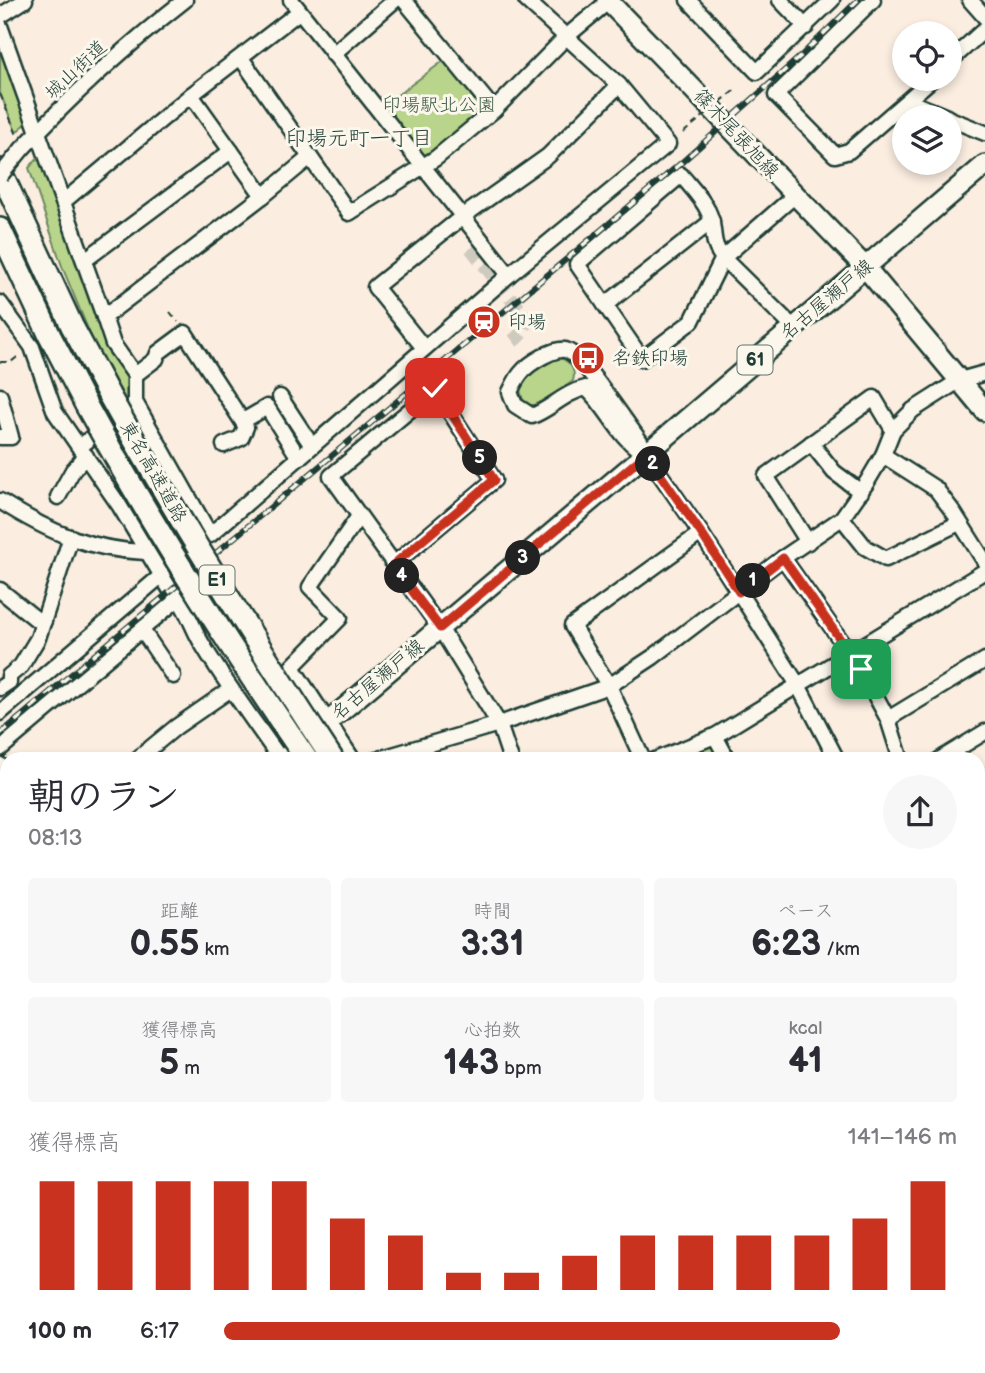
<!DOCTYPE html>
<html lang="ja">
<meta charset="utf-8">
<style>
body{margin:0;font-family:"Balsamiq Sans","Klee One",sans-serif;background:#f7f7f7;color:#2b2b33;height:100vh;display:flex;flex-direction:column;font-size:26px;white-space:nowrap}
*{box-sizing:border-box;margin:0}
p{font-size:23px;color:#7c7c81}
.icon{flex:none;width:38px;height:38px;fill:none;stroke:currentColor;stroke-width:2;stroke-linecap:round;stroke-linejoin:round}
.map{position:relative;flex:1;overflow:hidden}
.side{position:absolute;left:0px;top:752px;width:985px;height:621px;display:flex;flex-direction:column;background:#fff;border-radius:21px 21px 0 0;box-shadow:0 4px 10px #0003}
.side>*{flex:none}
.controls{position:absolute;left:892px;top:21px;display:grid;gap:14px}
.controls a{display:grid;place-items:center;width:70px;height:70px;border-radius:50%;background:#fff;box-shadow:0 4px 10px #0003;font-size:35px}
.pin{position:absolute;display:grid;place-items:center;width:60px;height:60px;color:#fff;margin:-30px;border-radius:14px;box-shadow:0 4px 10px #0006}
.km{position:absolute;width:35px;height:35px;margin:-18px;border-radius:50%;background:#222;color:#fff;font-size:19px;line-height:35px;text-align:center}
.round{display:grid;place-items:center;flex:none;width:74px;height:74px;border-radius:37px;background:#f7f7f7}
.overview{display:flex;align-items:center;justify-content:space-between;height:119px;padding:0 28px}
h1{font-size:38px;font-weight:600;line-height:52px}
.stats{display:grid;grid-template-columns:repeat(3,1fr);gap:10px;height:119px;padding:7px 28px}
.stats div{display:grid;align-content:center;border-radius:7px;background:#f7f7f7;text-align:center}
.stats b{font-size:35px;font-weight:600}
.stats small{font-size:19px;font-weight:400}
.stats p{font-size:19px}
.chart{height:196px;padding:14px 28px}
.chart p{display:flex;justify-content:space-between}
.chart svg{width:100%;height:126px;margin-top:7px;stroke:#c8321e;stroke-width:6}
ul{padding:0 28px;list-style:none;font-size:23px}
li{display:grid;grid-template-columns:112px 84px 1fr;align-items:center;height:52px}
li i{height:18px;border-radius:9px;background:#c8321e}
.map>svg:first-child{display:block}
.green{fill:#b9d48b;stroke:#6c8860;stroke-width:2}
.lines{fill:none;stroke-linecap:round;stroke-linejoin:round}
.river{stroke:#88c1e7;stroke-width:21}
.minor-tunnel{stroke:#cfcabe;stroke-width:14;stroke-dasharray:14 7;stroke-linecap:butt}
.minor-casing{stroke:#1f3d34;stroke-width:19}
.major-casing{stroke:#1f3d34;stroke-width:24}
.highway-casing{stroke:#1f3d34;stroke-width:26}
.path{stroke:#1f3d34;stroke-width:2;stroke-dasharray:7 5;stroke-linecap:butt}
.minor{stroke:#fbf7ec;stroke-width:14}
.major{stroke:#fbf7ec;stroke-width:19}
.highway{stroke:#fbf7ec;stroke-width:21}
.rail-casing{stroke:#1f3d34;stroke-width:6}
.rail{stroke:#fbf7ec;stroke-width:3.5;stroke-dasharray:10;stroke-linecap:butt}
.minor-bridge-casing{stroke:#1f3d34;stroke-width:19;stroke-linecap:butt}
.highway-bridge-casing{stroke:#1f3d34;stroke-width:26;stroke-linecap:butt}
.path-bridge{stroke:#1f3d34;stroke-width:2;stroke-dasharray:7 5;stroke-linecap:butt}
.minor-bridge{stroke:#fbf7ec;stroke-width:14}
.highway-bridge{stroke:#fbf7ec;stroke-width:21}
.route-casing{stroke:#fff;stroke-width:14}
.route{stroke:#c8321e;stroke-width:9}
.labels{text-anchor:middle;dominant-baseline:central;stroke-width:6;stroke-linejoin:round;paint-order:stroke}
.shield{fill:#fbf7ec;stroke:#61756b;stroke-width:2}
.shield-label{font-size:18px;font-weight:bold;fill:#1f3d34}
.street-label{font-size:19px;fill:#1f3d34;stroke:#fbf7ec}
.park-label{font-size:19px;fill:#3e5b45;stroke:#fbf7ec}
.poi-label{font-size:19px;fill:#1f3d34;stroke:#fbf7ec;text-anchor:start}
.neighbourhood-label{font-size:21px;fill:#1f3d34;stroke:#fbf7ec}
</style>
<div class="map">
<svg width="985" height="1373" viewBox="0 0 985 1373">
<rect width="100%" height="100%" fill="#fbede0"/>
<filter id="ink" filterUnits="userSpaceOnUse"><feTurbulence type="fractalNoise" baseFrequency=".0143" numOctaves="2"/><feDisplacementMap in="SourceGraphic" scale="14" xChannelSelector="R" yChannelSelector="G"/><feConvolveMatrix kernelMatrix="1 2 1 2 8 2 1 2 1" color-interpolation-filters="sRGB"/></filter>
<g filter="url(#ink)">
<g class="green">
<polygon points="0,45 27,123 16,132 0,93"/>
<polygon points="446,59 488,110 425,158 384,105"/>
<polygon points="40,155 130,378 130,397 123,402 97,351 63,269 29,168"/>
<path d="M561 358C571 362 576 371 573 381L540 405H528L523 400 519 387C530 371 541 362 561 358Z"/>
<polygon points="714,742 722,760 672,760"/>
<polygon points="985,817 985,865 978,869 978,821"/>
</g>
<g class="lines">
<g class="river">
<polyline points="978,843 985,839"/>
<polyline points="366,1367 366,1373"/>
</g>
<path class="minor-tunnel" d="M471 248 524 315C528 327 522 334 513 341"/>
<defs>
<g id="minor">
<polyline points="291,0 509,275"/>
<polyline points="404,0 494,110"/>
<polyline points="688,0 757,72 832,0"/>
<polyline points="780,0 806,27"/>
<polyline points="873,0 776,95 835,155 849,151 932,79"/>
<polyline points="970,0 985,17"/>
<polyline points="0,16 25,0"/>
<polyline points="0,26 104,317 263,196 310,157"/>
<polyline points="333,54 395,0"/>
<polyline points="241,58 349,213 436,158 494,110 566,37 610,0"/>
<polyline points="950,61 985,29"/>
<polyline points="191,95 263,196"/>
<polyline points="908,101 947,117"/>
<polyline points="950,119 985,133"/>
<path d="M22 149C72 95 127 45 185 0"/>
<polyline points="63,202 191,95 299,12"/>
<polyline points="85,260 231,151"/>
<path d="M0 303 32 347 55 412 119 505 171 591C186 604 191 625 201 642 225 683 254 721 281 760"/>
<polyline points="605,305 712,221"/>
<polyline points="104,317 113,344 135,375 135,402 210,535 509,275 668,144 619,85 526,0"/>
<path d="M794 328 723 258C709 242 717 229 708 211 702 198 690 186 681 175L577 264 642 359 692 321 723 258 794 196"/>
<polyline points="424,348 375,287 462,217 548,156 619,85"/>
<polyline points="135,375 156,359 158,353 185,333 246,427 241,438 224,445"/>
<polyline points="0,396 11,437 0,437"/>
<polyline points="280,397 312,446"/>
<polyline points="243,421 267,407 299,458"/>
<polyline points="811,443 834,472 861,492"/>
<polyline points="80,447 125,409"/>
<path d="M646 454C619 440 609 408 586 388 565 392 551 409 532 416L515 405 510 392C513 386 516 379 521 373 528 364 557 345 568 351 584 358 627 424 640 441L646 454 701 533 798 685 837 760"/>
<polyline points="883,455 936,489 954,513 985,562"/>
<polyline points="58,497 73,470 86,456"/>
<path d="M0 501C47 531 89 550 145 552"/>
<polyline points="842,518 865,547 886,559 959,523"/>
<polyline points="808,542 766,476 874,398 893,430"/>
<polyline points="783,558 861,669 888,719 901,760"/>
<polyline points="393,565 494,480 435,389 331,476 440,628 499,724 511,760"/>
<polyline points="0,590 36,619 44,621"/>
<polyline points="142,630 173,676"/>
<polyline points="0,688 9,682 9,676 21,666 38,638 71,537"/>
<polyline points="0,713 162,575"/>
<polyline points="888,719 985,660"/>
<polyline points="715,736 728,760"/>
<polyline points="0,749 179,598"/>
<polyline points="136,760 176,727 231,689"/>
<polyline points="353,760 292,667 340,618 310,587 359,516"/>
<polyline points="375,760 499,724 609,686 653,657 783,558 842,518 867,482 883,455 893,430 913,410 960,380 985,373"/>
<polyline points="643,760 609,686 572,626 701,533"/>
<polyline points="655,760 715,736 985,571"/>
<polyline points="939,760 985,732"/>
<polyline points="0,765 7,775"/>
<polyline points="978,808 985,804"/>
<polyline points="978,877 985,873"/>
<polyline points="0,894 7,891"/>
<polyline points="978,973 985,969"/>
<polyline points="978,1030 985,1043"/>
<polyline points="0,1122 7,1130"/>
<polyline points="0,1167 7,1161"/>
<polyline points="0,1282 7,1292"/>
<polyline points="978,1334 985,1331"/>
<polyline points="0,1342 7,1338"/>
<polyline points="978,1352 985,1349"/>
<polyline points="44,1367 47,1373"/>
<polyline points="199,1367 202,1373"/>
<polyline points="391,1367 392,1373"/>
<polyline points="573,1367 576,1373"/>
<polyline points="675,1367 680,1373"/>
<polyline points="829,1367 833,1373"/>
<polyline points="127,1373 138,1367"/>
<polyline points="324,1373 336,1367"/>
<polyline points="512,1373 524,1367"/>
<polyline points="908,1373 919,1367"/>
<polyline points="939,1373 951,1367"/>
</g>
<g id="major">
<polyline points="607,0 865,267 985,411"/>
<polyline points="283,760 646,454 985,165"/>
<polyline points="0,1010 7,1003"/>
</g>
<g id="highway">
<polyline points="0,170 72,326 109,395"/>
<polyline points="0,229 50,336 86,405"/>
<polyline points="745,1367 750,1373"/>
<polyline points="770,1367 774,1373"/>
</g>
</defs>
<use href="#minor" class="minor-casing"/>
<use href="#major" class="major-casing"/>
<use href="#highway" class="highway-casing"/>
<g class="path">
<polyline points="0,94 17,135"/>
<polyline points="170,312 178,322"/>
<polyline points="0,362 11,362 21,354"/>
</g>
<use href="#minor" class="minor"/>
<use href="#major" class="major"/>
<use href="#highway" class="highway"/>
<defs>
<polyline id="rail" points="0,734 681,163 802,55 858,0"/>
</defs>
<use href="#rail" class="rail-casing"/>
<use href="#rail" class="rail"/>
<defs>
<polyline id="minor-bridge" points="0,176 22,149"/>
<g id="highway-bridge">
<path d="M109 395C178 520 254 640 333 760"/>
<path d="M86 405C153 527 228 645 307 760"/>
</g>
</defs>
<use href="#minor-bridge" class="minor-bridge-casing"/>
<use href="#highway-bridge" class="highway-bridge-casing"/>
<polyline class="path-bridge" points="683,133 736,89"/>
<use href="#minor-bridge" class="minor-bridge"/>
<use href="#highway-bridge" class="highway-bridge"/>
</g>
</g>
<g class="lines" filter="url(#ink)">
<defs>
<polyline id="route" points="435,388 494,480 393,565 440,628 646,454 701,533 739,592 783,558 861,669"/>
</defs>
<use href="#route" class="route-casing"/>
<use href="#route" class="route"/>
</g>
<defs>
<symbol id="station-disc" viewBox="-11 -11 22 22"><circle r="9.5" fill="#c8321e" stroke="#fbf7ec"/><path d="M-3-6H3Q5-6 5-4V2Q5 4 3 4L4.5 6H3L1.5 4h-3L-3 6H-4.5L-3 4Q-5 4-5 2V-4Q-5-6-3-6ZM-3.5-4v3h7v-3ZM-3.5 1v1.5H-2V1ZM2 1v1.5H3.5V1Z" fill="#fff"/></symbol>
<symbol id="bus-disc" viewBox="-11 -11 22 22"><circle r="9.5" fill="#c8321e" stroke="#fbf7ec"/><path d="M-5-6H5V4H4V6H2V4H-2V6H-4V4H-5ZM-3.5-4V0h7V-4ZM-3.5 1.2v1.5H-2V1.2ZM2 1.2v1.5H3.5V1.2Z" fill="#fff"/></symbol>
</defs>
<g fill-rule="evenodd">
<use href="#station-disc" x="465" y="303" width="38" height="38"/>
<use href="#bus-disc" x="569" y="339" width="38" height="38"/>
</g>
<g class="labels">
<g class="shield">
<rect x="737.5" y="345.5" width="35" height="29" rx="5"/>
<rect x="199.5" y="565.5" width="35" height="29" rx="5"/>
</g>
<g class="shield-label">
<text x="755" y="360">61</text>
<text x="217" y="580">E1</text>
</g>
<g class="street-label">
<text transform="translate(76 70) rotate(-43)">城山街道</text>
<text transform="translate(736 134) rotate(47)">篠木尾張旭線</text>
<text transform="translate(827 300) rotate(-40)">名古屋瀬戸線</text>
<text transform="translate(153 472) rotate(60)">東名高速道路</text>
<text transform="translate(378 680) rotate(-40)">名古屋瀬戸線</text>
</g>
<g class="park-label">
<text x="439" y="105">印場駅北公園</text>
</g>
<g class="poi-label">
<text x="508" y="322">印場</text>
<text x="612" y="358">名鉄印場</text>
</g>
<g class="neighbourhood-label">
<text x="359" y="138">印場元町一丁目</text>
</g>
</g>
</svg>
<div class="controls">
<a><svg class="icon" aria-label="locate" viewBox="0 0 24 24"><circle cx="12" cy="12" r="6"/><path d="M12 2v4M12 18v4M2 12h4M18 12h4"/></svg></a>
<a><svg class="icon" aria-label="layers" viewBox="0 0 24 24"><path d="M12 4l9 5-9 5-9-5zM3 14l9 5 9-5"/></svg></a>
</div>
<div class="pin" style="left:861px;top:669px;background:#1e9e55"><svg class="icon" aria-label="arrive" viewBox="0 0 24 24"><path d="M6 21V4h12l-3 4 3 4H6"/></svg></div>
<div class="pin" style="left:435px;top:388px;background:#d93025"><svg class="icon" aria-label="check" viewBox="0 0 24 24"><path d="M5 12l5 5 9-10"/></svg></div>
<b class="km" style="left:753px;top:581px">1</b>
<b class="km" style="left:653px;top:464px">2</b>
<b class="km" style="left:523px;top:558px">3</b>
<b class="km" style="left:402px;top:576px">4</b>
<b class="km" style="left:480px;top:458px">5</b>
<section class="side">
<div class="overview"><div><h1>朝のラン</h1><p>08:13</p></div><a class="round"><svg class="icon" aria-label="share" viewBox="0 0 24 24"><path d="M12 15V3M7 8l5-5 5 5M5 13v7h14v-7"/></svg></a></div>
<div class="stats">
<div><p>距離</p><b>0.55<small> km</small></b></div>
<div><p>時間</p><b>3:31</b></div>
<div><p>ペース</p><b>6:23<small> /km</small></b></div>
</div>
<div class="stats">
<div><p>獲得標高</p><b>5<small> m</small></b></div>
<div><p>心拍数</p><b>143<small> bpm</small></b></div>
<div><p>kcal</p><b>41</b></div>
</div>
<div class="chart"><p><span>獲得標高</span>141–146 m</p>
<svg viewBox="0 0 160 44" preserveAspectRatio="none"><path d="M5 44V6M15 44V6M25 44V6M35 44V6M45 44V6M55 44V19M65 44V25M75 44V38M85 44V38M95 44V32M105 44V25M115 44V25M125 44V25M135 44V25M145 44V19M155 44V6"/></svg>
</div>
<ul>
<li><b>100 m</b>6:17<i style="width:84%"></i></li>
</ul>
</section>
</div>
